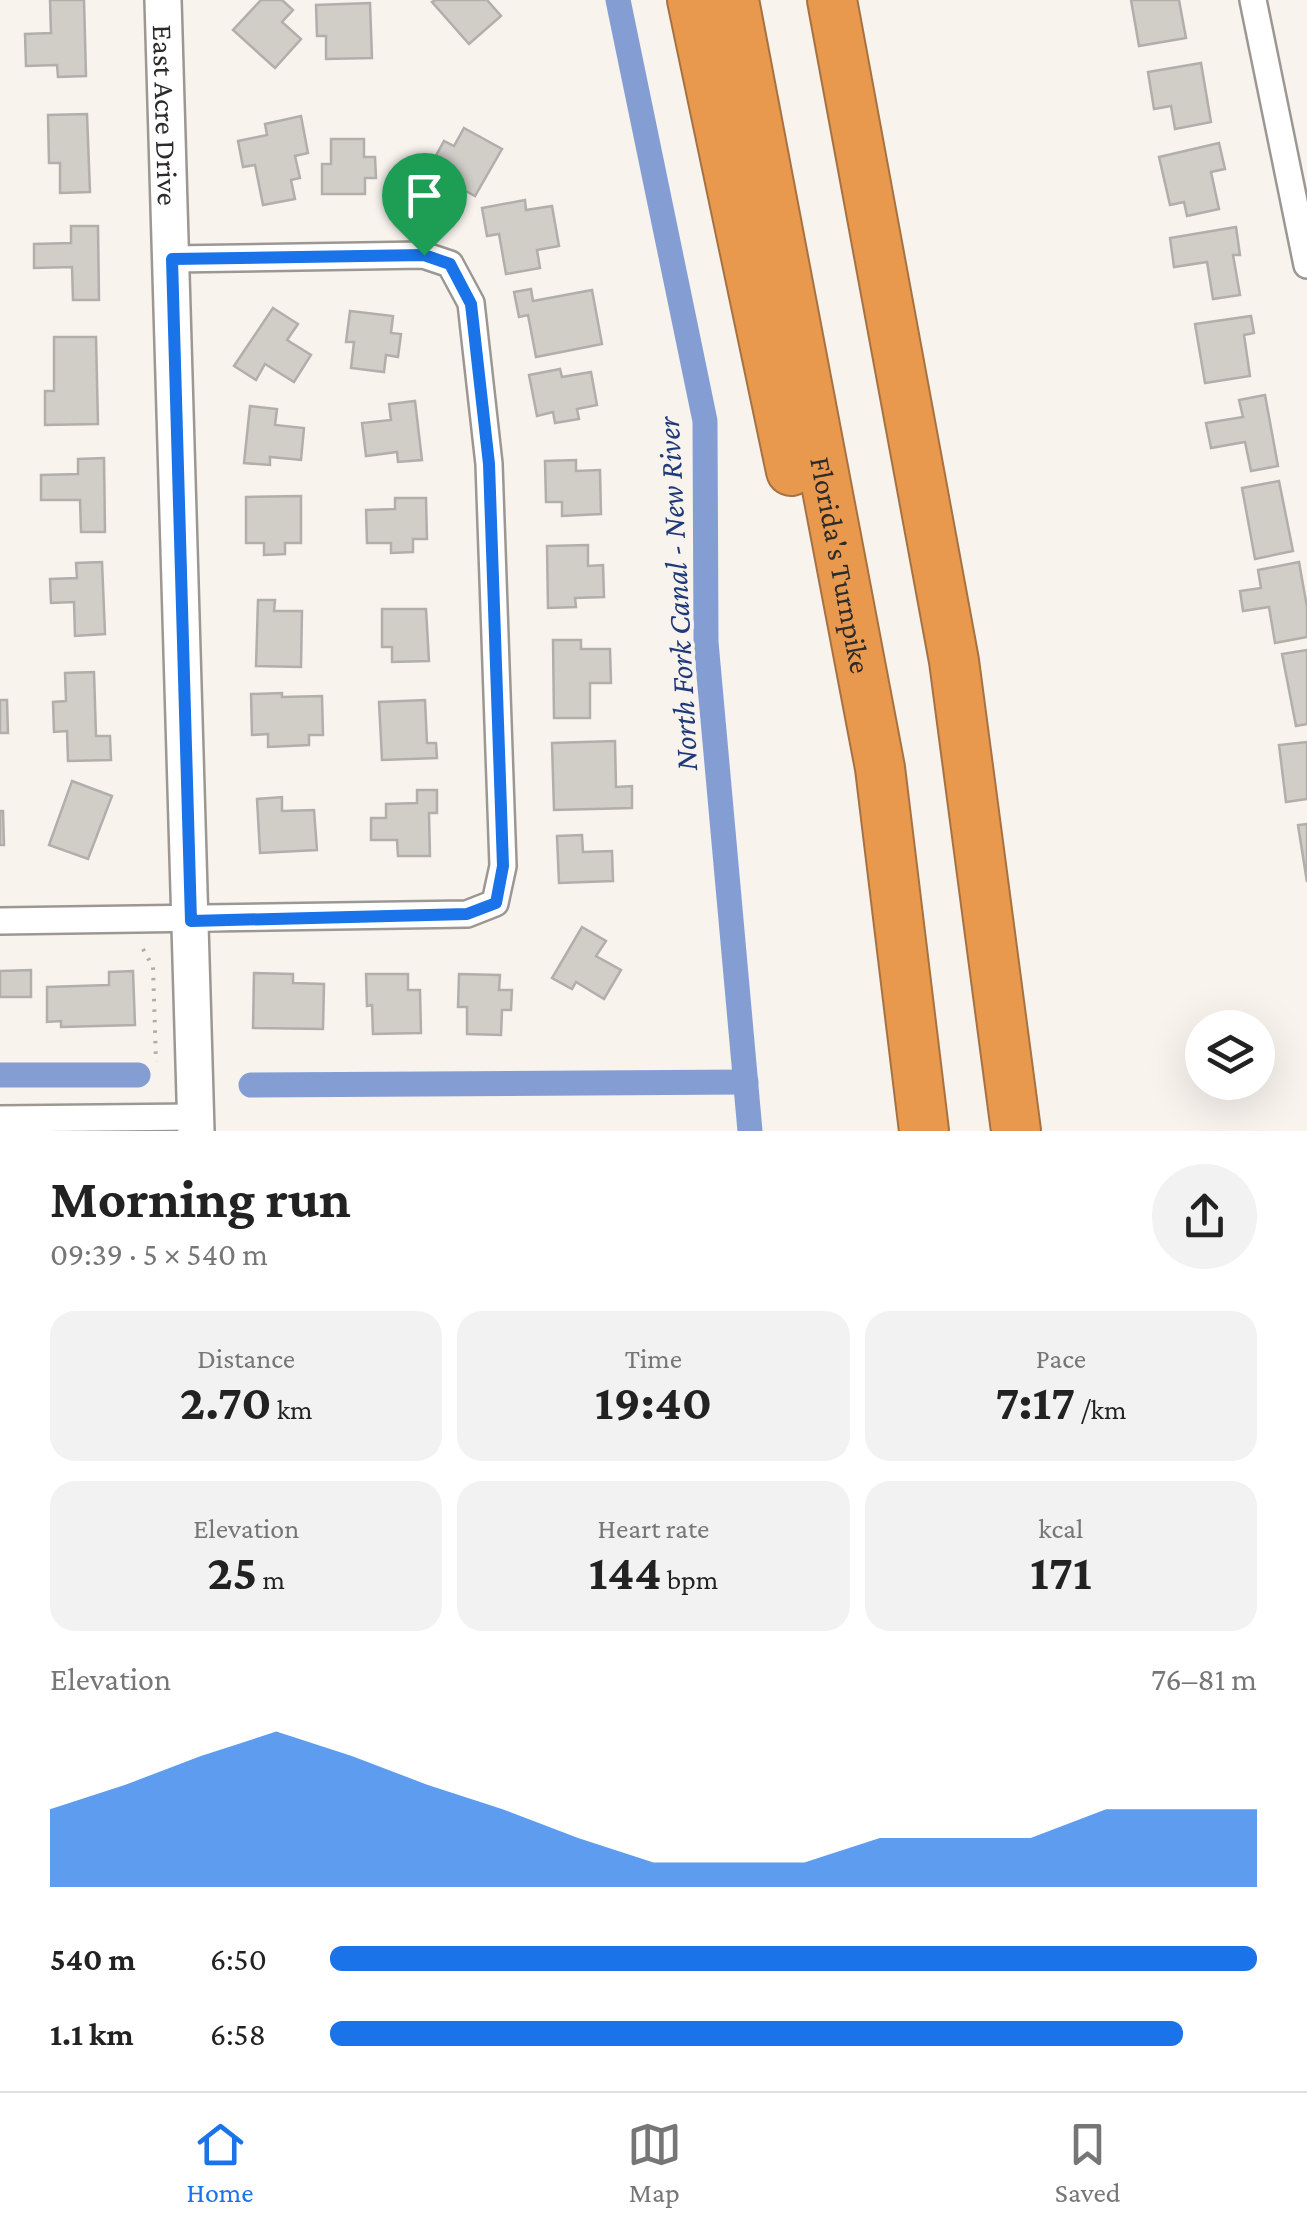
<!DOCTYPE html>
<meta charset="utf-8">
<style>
body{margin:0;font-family:"Crimson Pro",serif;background:#f2f2f2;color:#222;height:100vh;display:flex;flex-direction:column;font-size:38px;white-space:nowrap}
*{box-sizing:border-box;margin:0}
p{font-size:32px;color:#767676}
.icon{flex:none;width:55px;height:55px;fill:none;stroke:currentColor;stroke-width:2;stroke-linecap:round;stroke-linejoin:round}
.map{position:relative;height:1131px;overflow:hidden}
.drawer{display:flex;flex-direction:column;background:#fff;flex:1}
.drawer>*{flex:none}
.tools{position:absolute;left:1185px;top:1010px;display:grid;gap:20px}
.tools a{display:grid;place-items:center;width:90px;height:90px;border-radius:50%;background:#fff;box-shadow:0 10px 40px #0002;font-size:50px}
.pin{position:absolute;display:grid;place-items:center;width:85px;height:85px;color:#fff;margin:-102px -42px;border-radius:50% 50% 50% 0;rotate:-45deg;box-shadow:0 0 10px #0007}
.pin .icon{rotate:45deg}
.round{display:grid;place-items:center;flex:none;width:105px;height:105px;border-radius:52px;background:#f2f2f2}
.head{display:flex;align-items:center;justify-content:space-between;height:170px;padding:0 50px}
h1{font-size:55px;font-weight:700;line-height:75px}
.figures{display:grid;grid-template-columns:repeat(3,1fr);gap:15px;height:170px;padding:10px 50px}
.figures div{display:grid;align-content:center;border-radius:25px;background:#f2f2f2;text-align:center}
.figures b{font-size:50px;font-weight:700}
.figures small{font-size:28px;font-weight:400}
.figures p{font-size:28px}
.chart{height:280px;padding:20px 50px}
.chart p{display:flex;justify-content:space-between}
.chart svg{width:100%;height:180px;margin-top:10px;fill:#1a73e8;opacity:.7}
ul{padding:0 50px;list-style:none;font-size:32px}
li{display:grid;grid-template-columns:160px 120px 1fr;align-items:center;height:75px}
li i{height:25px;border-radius:12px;background:#1a73e8}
.dock{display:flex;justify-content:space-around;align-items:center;height:140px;border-top:2px solid #e0e0e0;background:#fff;font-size:28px;color:#767676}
.dock a{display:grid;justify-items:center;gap:5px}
.dock .current{color:#1a73e8}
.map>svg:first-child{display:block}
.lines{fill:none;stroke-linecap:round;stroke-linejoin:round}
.canal{stroke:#849ed3;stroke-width:25}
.building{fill:#d1cdc7;stroke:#b2aea9;stroke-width:2.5}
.street-casing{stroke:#9c9792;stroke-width:30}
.secondary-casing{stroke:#9c9792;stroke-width:40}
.highway-casing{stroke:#a77241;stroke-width:52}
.path{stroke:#b0aca8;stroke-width:4;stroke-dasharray:2.5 8;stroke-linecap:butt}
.street{stroke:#fff;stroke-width:25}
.secondary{stroke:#fff;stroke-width:35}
.highway{stroke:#e8994e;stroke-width:48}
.route-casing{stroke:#fff;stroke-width:20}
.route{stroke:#1a73e8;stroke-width:12}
.labels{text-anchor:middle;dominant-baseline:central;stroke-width:8;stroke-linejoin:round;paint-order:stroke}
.street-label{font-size:30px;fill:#2d2b29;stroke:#f8f3ed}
.water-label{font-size:32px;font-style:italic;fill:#1e3a7a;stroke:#f8f3ed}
</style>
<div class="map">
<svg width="1307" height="1131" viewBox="0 0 1307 1131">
<rect width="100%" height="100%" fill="#f8f3ed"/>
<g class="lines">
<g class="canal">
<polyline points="618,0 705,421 706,642 750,1131"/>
<polyline points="0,1075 138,1075"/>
<polyline points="251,1085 746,1082"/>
</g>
</g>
<g class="building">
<polygon points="50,0 84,0 86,76 58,77 57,65 26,66 25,34 51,33"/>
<polygon points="261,0 282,0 293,10 282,22 301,39 275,68 233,30"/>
<polygon points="435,0 487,0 501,16 469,44 432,2"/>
<polygon points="1131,0 1179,0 1186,38 1139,46"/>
<polygon points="370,3 372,58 326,59 326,36 317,36 316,5"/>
<polygon points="1201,63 1211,122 1175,129 1171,106 1154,109 1148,72"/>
<polygon points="87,114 90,192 60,193 60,163 49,163 48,115"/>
<polygon points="301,116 308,153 295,156 300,178 291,180 295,199 263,205 255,165 243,167 238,141 267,135 265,124"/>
<polygon points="464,128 502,149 475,196 428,170 444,141 454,146"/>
<polygon points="331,139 364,139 364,157 375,157 376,178 365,178 365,194 322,194 322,164 331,164"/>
<polygon points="1219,143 1225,169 1211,172 1219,209 1187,216 1184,202 1170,205 1159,157"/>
<polygon points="525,200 526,210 552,206 559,246 537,250 540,268 506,274 499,234 487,236 482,208"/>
<polygon points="71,226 98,226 99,300 73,300 72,267 34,268 34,244 71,243"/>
<polygon points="1236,227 1240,255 1233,255 1240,295 1213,299 1207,262 1174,267 1170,238"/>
<polygon points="531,289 533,301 592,290 602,344 536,357 528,315 519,317 514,292"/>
<polygon points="273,308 298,324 287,340 311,355 294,382 265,364 256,380 234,366"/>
<polygon points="350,311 393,316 391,333 401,334 398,357 386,355 384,372 351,368 354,342 346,342"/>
<polygon points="1251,316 1254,333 1244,335 1250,376 1205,383 1195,324"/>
<polygon points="54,337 96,337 98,424 45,425 45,391 54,391"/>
<polygon points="560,369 562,377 591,372 597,405 577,409 579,419 555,423 553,412 537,416 529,375"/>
<polygon points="1265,395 1278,466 1251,471 1245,442 1211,448 1206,423 1243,417 1239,400"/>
<polygon points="415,401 422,460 398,462 397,452 366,456 362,423 391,420 389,404"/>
<polygon points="250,406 277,409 275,425 304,428 301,460 270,457 270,465 244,463"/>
<polygon points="104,458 105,532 81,532 80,500 41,500 41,475 78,474 78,459"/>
<polygon points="576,460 576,471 600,470 601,514 562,516 562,502 546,502 545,461"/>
<polygon points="1279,481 1293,551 1255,559 1242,488"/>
<polygon points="301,496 301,543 285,543 285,554 264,555 264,543 246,543 246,497"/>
<polygon points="395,498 426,498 427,539 413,539 413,552 391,553 391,543 367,543 366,510 395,509"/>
<polygon points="588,545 588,566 603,565 604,597 575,598 576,607 548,608 547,546"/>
<polygon points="102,562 105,634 75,636 74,602 51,603 50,579 77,578 76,563"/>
<polygon points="1299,562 1307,607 1307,637 1275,643 1269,607 1243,611 1240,591 1261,588 1258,570"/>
<polygon points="258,600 275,600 274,611 302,611 301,667 256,666"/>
<polygon points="382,609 426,609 429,661 392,662 392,647 382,647"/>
<polygon points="553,640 581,640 581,649 610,649 611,683 590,683 590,718 554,718"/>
<polygon points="1307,650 1307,724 1296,726 1282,654"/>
<polygon points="94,672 96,736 110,736 111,760 68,761 67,731 54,732 53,702 66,701 65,673"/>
<polygon points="282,693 282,697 322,696 323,735 309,735 309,745 268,747 268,734 252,735 251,694"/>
<polygon points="0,700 7,700 8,733 0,733"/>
<polygon points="425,700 427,743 436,743 437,758 382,760 379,702"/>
<polygon points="615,741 616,787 632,786 632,808 554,810 552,743"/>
<polygon points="1307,742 1307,799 1286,802 1279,745"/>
<polygon points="72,781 112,796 88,859 49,845"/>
<polygon points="417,790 437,790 437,813 429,813 430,856 398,856 397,840 371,840 371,818 386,818 386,804 417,803"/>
<polygon points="282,797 282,811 314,810 317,850 260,853 257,799"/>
<polygon points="0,811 3,811 4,845 0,845"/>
<polygon points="1307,824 1307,882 1298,825"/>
<polygon points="582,835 583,852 612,851 613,881 559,883 557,836"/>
<polygon points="582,927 606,941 596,956 621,970 604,999 576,982 572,989 552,978"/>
<polygon points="31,970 31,997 0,997 0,971"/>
<polygon points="133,971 135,1025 61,1027 61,1021 47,1022 47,987 109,985 109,972"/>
<polygon points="254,973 293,974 293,983 324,984 323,1029 253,1028"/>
<polygon points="366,974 408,974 408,990 420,990 421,1033 373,1034 372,1005 367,1006"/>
<polygon points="459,974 500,975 499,990 512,990 511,1010 502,1010 501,1035 467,1034 467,1007 458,1007"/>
</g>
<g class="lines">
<defs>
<g id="street">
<polyline points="1253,0 1307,265"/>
<polyline points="0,921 467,914 495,903 503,866 489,464 471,303 450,264 423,255 172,259"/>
<polyline points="0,1119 196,1117"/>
</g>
<g id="secondary">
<path id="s1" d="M163 0 196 1131"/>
</g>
<g id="highway">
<polyline points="692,0 791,471"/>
<path id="s2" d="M734 0 880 768 924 1131"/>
<polyline points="832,0 954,661 1016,1131"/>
</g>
</defs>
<use href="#street" class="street-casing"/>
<use href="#secondary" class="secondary-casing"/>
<use href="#highway" class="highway-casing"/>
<polyline class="path" points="143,949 153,967 156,1062"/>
<use href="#street" class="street"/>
<use href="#secondary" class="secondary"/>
<use href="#highway" class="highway"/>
</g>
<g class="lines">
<defs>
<polygon id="route" points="424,255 450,264 471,304 489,464 503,866 496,903 467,914 191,921 172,259"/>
</defs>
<use href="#route" class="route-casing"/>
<use href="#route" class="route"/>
</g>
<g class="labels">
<g class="street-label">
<text stroke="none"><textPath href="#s1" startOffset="115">East Acre Drive</textPath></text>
<text stroke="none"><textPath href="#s2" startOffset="575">Florida's Turnpike</textPath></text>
</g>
<g class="water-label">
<text transform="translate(677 594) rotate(-93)">North Fork Canal - New River</text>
</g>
</g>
</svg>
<div class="tools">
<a><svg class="icon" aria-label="layers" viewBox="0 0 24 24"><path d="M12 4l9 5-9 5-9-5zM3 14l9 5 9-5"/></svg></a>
</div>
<div class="pin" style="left:424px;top:255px;background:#1e9e55"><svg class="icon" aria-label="arrive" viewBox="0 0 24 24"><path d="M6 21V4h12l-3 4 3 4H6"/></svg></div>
</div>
<section class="drawer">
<div class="head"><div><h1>Morning run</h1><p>09:39 · 5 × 540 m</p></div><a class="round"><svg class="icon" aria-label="share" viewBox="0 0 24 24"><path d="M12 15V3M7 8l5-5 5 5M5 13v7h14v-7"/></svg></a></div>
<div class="figures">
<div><p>Distance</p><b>2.70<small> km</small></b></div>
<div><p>Time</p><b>19:40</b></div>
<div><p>Pace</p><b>7:17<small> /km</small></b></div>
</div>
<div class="figures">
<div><p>Elevation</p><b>25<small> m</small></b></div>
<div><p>Heart rate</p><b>144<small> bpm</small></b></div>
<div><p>kcal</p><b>171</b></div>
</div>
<div class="chart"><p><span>Elevation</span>76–81 m</p>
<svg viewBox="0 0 160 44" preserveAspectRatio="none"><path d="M0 44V25L10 19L20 12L30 6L40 12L50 19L60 25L70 32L80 38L90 38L100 38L110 32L120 32L130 32L140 25L150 25L160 25V44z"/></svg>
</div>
<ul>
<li><b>540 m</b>6:50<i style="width:100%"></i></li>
<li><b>1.1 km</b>6:58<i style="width:92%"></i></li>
</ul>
</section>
<nav class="dock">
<a class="current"><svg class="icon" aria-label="home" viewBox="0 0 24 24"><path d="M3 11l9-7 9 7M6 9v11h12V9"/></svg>Home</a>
<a><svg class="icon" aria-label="map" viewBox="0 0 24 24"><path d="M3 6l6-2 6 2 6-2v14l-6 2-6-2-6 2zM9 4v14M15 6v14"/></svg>Map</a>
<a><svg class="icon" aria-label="saved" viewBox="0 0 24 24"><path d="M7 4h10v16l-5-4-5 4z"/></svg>Saved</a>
</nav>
